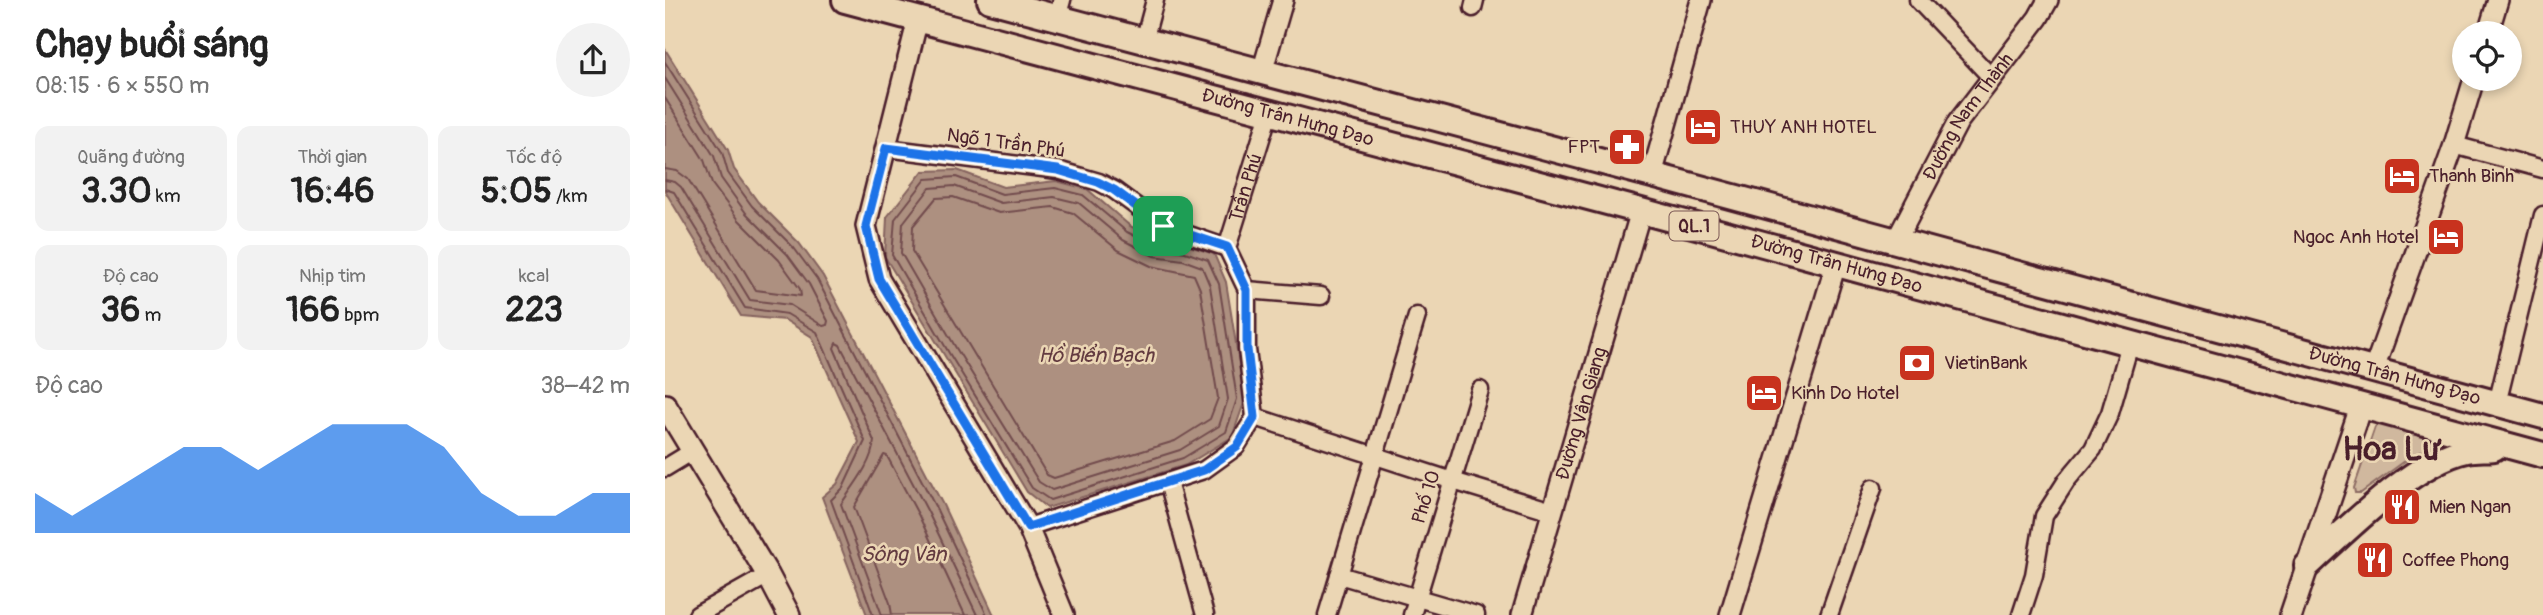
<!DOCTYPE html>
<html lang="vi">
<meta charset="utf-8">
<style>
body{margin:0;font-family:Pangolin,sans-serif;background:#f2f2f2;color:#222;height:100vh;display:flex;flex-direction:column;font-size:26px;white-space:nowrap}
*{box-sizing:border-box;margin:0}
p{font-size:23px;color:#767676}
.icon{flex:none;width:38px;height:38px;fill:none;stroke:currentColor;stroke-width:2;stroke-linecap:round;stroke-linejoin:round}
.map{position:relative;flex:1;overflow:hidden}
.sheet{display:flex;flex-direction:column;background:#fff;width:665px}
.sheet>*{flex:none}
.fabs{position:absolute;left:1787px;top:21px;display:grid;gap:14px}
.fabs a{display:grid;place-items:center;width:70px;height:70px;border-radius:50%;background:#fff;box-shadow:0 4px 10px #0003;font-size:35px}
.pin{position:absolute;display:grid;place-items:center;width:60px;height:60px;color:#fff;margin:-30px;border-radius:14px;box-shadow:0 4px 10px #0006}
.round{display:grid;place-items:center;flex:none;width:74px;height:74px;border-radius:37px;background:#f2f2f2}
.headline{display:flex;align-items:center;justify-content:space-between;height:119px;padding:0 35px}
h1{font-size:38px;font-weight:800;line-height:52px}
.figures{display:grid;grid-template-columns:repeat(3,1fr);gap:10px;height:119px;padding:7px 35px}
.figures div{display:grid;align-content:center;border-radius:14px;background:#f2f2f2;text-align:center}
.figures b{font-size:35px;font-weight:800}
.figures small{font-size:19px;font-weight:400}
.figures p{font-size:19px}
.chart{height:196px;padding:14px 35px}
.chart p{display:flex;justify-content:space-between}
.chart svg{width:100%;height:126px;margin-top:7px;fill:#1a73e8;opacity:.7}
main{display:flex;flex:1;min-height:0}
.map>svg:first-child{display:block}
.green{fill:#d0b89e;stroke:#8d6c64;stroke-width:2}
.water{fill:#ad9080;stroke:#85635e;stroke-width:2}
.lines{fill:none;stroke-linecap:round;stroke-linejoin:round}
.shore{stroke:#724c4d;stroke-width:2}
.minor-casing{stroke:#4a1f2b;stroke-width:21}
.tertiary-casing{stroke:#4a1f2b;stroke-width:24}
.secondary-casing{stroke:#4a1f2b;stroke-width:26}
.trunk-casing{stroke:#4a1f2b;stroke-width:30}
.minor{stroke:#ebd6b4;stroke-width:16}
.tertiary{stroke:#ebd6b4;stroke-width:19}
.secondary{stroke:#ebd6b4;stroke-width:21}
.trunk{stroke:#ebd6b4;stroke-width:24}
.route-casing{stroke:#fff;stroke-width:14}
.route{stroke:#1a73e8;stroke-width:9}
.labels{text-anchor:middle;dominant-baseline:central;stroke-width:5;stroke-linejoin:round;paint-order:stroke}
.shield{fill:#ebd6b4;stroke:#7a5654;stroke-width:2}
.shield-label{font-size:18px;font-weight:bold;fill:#4a1f2b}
.street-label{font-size:19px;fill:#4a1f2b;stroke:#ebd6b4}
.poi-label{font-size:19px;fill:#4a1f2b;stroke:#ebd6b4;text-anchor:start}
.water-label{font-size:21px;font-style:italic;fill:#633b40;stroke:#ebd6b4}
.town-label{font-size:33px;font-weight:bold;fill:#4a1f2b;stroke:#ebd6b4}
</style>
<main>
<section class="sheet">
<div class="headline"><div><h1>Chạy buổi sáng</h1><p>08:15 · 6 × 550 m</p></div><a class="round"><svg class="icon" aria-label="share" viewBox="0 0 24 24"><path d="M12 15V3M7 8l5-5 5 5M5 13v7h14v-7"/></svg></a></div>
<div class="figures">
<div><p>Quãng đường</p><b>3.30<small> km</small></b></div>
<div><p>Thời gian</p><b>16:46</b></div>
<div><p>Tốc độ</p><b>5:05<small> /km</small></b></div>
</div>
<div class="figures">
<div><p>Độ cao</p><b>36<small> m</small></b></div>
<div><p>Nhịp tim</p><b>166<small> bpm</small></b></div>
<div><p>kcal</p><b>223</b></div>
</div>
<div class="chart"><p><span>Độ cao</span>38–42 m</p>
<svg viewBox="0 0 160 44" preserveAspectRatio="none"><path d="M0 44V30L10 38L20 30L30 22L40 14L50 14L60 22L70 14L80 6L90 6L100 6L110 14L120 30L130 38L140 38L150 30L160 30V44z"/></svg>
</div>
</section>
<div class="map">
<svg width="1878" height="615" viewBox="0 0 1878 615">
<rect width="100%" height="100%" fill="#ebd6b4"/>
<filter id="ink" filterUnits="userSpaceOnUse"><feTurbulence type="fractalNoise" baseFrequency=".0143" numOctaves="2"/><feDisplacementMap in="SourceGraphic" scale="14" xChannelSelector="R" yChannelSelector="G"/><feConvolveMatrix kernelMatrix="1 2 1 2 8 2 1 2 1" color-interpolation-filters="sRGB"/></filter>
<g filter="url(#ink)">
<polygon class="green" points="1716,422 1778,440 1744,458 1696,493 1690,493 1689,488 1710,427"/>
<g class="water">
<polygon points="0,49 63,150 69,169 93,202 134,243 158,276 278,505 329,615 202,615 157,497 172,484 194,442 147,337 120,320 76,316 0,191"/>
<polygon points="292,170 338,187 391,181 422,189 465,226 494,241 521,245 549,254 561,282 580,400 567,437 521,465 382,508 362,492 220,257 222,217 258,171"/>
</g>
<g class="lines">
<g class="shore">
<polyline points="0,62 57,152 63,173 87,206 129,248 152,279 271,508 322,615"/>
<polyline points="0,78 49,156 56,178 81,213 122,254 144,284 163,321 162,325 158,326 125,305 85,300 16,187 10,182 0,180"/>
<polyline points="0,98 39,160 47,184 74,220 114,260 135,289 136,296 91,290 23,179 12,171 0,169"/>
<polygon points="291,177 337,194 390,188 418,195 462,232 492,247 520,252 543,260 554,284 572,399 561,432 518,458 385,500 367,488 284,353 227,255 230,219 261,179"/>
<polygon points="289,186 336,203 389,197 414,203 458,240 489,256 518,260 537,267 545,286 563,399 554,426 515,450 387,490 374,482 291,348 236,253 238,223 265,188"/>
<polyline points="0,189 9,192 80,308 122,314 152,332 200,441 178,488 166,500 208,615"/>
<polygon points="288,197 334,213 388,207 408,213 453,250 486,266 529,275 535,289 553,398 545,419 510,441 389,478 382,475 247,251 248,226 271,198"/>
<path d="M217 615 176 504C188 486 207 464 209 441L169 348 171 343 175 345 263 512 312 615"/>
<polyline points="227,615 225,603 189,507 219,455 222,456 254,516 300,615"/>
</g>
<defs>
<g id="minor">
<polyline points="1253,0 1327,78"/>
<polyline points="808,8 810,0"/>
<polyline points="392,18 397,0"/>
<polyline points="479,41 490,0"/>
<polyline points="1789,145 1878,169"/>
<polyline points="221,148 393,170 434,182 449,190 498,226 562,248"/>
<polyline points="582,290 656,296"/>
<polyline points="1832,404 1878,215"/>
<polyline points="590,417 788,481 887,511"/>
<polyline points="0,468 28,451"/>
<polyline points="503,482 540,615"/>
<path id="s1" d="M363 527 539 470 571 447 590 417 582 349V290L562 248 604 113"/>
<polyline points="674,575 811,615"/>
<polyline points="32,615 103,575"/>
<polyline points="662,615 752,316"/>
<polyline points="747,615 815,390"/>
<polyline points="1164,615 1208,488"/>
<polyline points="1356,615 1369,575 1379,516 1402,480 1428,449 1445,413 1465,344"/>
</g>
<g id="tertiary">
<polyline points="253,19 201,226 214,279 363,527 399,615"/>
<polyline points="1823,33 1833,0"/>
<polyline points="597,72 618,0"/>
<polyline points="987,175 1036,0"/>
<path id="s2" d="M1231 241 1293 122 1373 18 1383 0"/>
<polyline points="1708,372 1789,145 1809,79"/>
<path id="s3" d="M857 615 976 211"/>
<polyline points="1065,615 1171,264"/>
</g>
<g id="secondary">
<polyline points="0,405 103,575 124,615"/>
<polyline points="1626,615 1696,407"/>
</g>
<g id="trunk">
<path id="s4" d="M180 0 976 211 1878 455"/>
<path id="s5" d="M325 0 987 175 1878 416"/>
<path d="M1642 566C1681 530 1751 460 1802 450 1811 448 1821 449 1829 448"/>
</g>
</defs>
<use href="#minor" class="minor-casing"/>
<use href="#tertiary" class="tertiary-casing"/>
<use href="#secondary" class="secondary-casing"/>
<use href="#trunk" class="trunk-casing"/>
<use href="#minor" class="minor"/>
<use href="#tertiary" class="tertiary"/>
<use href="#secondary" class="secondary"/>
<use href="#trunk" class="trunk"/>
</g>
</g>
<g class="lines" filter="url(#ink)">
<defs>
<polygon id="route" points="221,148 393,170 433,182 449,190 498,226 562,247 582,290 582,349 590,417 572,447 539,470 363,527 214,279 201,226"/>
</defs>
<use href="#route" class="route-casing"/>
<use href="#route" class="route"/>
</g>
<defs>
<symbol id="hotel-square" viewBox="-11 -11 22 22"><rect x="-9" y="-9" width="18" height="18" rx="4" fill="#c8321e" stroke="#ebd6b4"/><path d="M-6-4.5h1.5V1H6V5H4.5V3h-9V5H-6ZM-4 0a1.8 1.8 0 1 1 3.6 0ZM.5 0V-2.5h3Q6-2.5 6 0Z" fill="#fff"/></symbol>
<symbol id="pharmacy-square" viewBox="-11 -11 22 22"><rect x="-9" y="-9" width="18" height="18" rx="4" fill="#c8321e" stroke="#ebd6b4"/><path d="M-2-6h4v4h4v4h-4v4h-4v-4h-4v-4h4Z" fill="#fff"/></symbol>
<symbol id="bank-square" viewBox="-11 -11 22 22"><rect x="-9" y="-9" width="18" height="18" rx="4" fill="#c8321e" stroke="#ebd6b4"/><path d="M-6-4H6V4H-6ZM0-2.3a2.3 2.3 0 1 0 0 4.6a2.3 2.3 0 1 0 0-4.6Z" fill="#fff"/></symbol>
<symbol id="restaurant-square" viewBox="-11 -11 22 22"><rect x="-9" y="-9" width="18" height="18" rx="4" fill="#c8321e" stroke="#ebd6b4"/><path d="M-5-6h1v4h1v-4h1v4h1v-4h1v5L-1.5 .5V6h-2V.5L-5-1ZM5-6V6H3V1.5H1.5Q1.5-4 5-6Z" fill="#fff"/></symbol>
</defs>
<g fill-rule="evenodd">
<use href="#hotel-square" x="1016" y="105" width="44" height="44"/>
<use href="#pharmacy-square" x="940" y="125" width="44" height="44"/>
<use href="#hotel-square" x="1715" y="154" width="44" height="44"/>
<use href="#hotel-square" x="1759" y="215" width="44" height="44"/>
<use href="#bank-square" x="1230" y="341" width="44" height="44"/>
<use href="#hotel-square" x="1077" y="371" width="44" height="44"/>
<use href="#restaurant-square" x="1715" y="485" width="44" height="44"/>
<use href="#restaurant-square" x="1688" y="538" width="44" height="44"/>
</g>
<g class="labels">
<rect class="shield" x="1004.5" y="211.5" width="49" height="29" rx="5"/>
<g class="shield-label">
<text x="1029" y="226">QL.1</text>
</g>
<g class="street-label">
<text stroke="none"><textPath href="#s4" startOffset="458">Đường Trân Hưng Đạo</textPath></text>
<text stroke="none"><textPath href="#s2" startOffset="144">Đường Nam Thành</textPath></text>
<text transform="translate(341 143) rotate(8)">Ngõ 1 Trần Phú</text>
<text stroke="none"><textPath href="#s1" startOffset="497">Trần Phú</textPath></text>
<text stroke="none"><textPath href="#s4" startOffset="1026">Đường Trân Hưng Đạo</textPath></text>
<text stroke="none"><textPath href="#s5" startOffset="1454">Đường Trân Hưng Đạo</textPath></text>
<text stroke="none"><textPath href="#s3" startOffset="210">Đường Vân Giang</textPath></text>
<text transform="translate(761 497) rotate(-73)">Phố 10</text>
</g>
<g class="poi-label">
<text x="1065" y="127">THUY ANH HOTEL</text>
<text x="935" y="147" text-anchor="end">FPT</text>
<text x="1764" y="176">Thanh Binh</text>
<text x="1754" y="237" text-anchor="end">Ngoc Anh Hotel</text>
<text x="1279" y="363">VietinBank</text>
<text x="1126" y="393">Kinh Do Hotel</text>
<text x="1764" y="507">Mien Ngan</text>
<text x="1737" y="560">Coffee Phong</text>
</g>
<g class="water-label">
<text x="431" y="355">Hồ Biển Bạch</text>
<text x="239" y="554">Sông Vân</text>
</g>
<g class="town-label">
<text x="1726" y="449">Hoa Lư</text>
</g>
</g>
</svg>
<div class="fabs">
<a><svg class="icon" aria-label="locate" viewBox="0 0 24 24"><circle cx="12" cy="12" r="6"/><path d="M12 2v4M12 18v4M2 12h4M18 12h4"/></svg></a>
</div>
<div class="pin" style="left:498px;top:226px;background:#1e9e55"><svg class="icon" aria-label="arrive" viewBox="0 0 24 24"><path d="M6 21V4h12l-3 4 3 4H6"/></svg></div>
</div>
</main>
